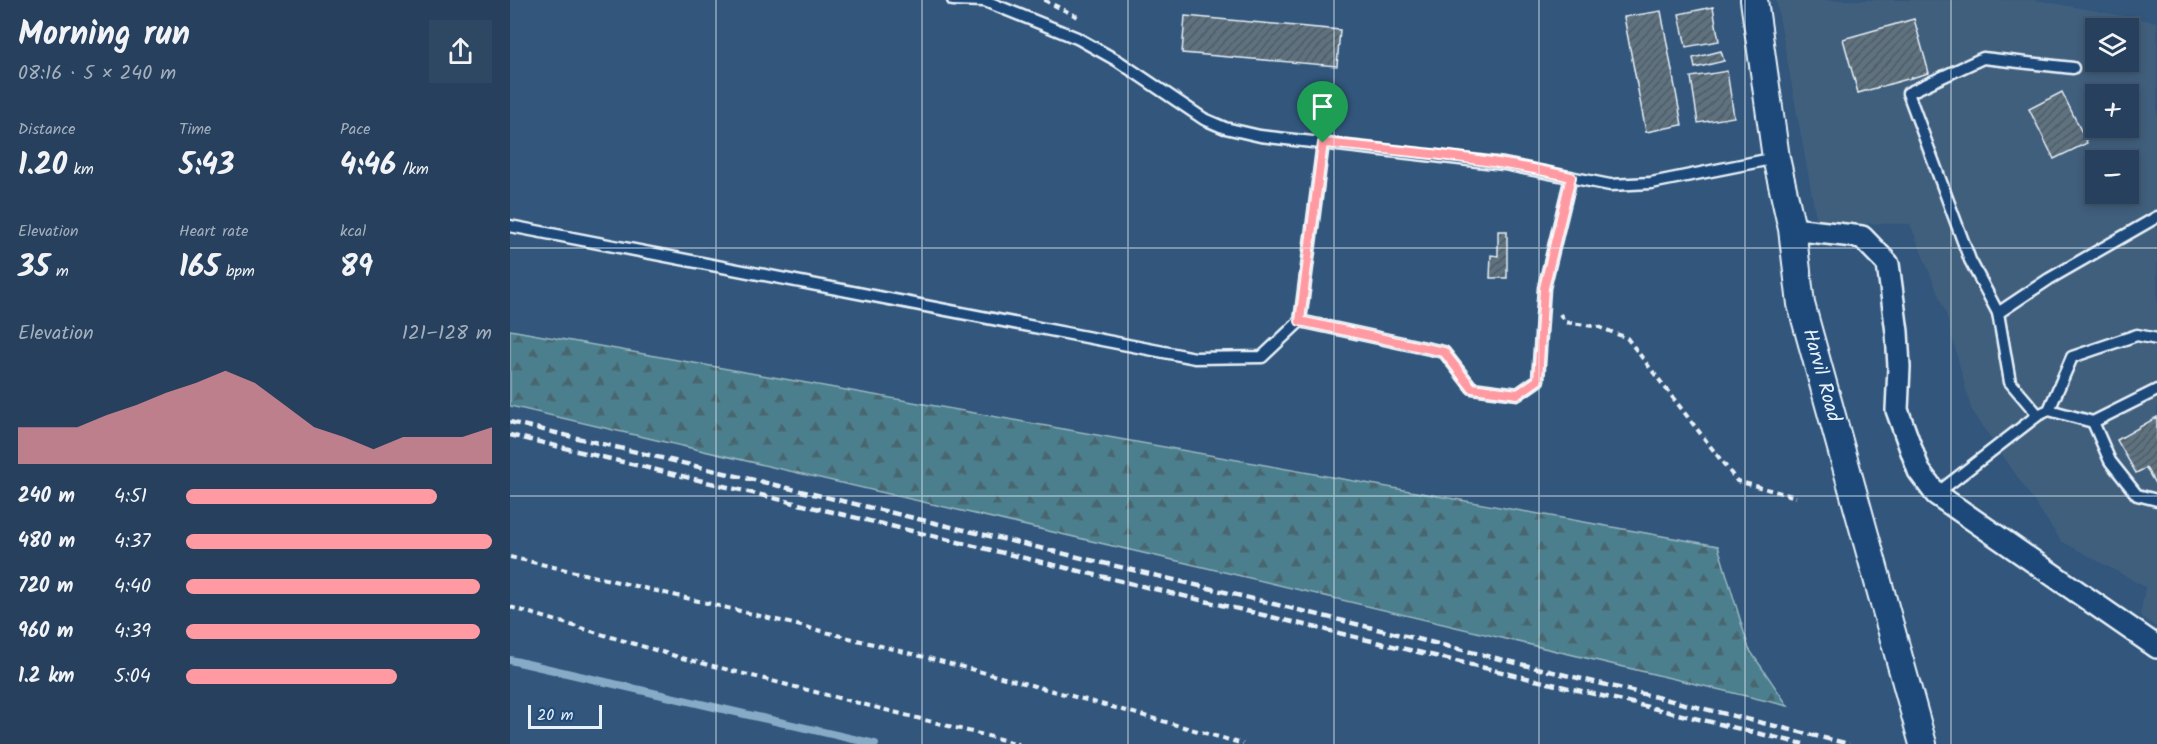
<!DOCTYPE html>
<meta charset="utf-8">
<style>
body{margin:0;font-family:Kalam,sans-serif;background:#2e4763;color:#f1f3f6;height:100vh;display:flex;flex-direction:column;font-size:22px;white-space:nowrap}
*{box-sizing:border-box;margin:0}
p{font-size:20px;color:#a4afbc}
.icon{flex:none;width:33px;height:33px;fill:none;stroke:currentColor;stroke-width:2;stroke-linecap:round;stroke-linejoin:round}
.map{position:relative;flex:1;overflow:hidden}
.drawer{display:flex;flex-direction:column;background:#26405d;width:510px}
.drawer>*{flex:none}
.buttons{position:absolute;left:1575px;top:18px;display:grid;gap:12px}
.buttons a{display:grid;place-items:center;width:54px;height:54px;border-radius:0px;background:#26405d;box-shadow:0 3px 9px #0003,0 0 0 2px #425972;font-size:30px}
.scale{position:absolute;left:18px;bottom:15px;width:74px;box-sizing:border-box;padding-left:6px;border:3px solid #e8f1f8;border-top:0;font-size:16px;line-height:21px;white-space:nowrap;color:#e8f1f8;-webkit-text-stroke:4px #1f4a7a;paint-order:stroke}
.pin{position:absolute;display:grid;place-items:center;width:51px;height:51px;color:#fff;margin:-62px -26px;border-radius:50% 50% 50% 0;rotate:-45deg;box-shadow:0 0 6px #0007}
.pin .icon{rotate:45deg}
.round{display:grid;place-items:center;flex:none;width:63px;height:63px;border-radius:0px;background:#2e4763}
.summary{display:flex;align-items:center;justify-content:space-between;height:102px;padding:0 18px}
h1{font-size:33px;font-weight:800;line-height:45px}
.metrics{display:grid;grid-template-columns:repeat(3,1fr);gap:9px;height:102px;padding:6px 18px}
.metrics div{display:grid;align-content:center}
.metrics b{font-size:30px;font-weight:800}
.metrics small{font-size:16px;font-weight:400}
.metrics p{font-size:16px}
.chart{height:168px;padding:12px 18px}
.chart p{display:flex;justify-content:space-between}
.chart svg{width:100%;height:108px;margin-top:6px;fill:#ff9aa2;opacity:.7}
ul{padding:0 18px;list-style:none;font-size:20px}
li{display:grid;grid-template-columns:96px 72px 1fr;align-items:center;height:45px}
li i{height:15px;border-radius:8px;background:#ff9aa2}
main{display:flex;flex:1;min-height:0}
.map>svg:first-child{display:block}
.built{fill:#3f5e7d;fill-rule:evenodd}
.forest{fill:url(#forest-firs);stroke:#9ab8c2;stroke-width:1.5}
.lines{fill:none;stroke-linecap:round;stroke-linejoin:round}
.stream{stroke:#87abc6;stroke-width:8}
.building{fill:url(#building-hatch);stroke:#e8f1f8;stroke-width:1.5}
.service-casing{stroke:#e8f1f8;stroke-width:15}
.minor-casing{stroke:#e8f1f8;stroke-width:26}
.tertiary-casing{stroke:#e8f1f8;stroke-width:30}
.path{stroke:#e8f1f8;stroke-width:4;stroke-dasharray:6 4.5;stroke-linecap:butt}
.service{stroke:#1f4a7a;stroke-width:10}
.minor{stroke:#1f4a7a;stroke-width:21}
.tertiary{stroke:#1f4a7a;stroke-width:26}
.rail{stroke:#e8f1f8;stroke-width:4.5;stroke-dasharray:9 4.5;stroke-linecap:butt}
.route-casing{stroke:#fff;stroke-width:12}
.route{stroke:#ff9aa2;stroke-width:8}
.grid{fill:none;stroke:#e8f1f8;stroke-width:1.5;stroke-opacity:0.55}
.labels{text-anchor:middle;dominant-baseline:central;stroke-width:4.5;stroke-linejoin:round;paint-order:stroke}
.street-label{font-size:20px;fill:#e8f1f8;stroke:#1f4a7a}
</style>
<main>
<section class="drawer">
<div class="summary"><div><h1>Morning run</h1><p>08:16 · 5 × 240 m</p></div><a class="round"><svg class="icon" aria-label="share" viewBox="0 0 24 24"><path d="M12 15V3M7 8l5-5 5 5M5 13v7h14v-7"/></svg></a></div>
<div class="metrics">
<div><p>Distance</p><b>1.20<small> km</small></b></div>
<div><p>Time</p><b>5:43</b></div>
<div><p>Pace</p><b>4:46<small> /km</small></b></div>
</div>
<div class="metrics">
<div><p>Elevation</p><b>35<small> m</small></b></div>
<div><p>Heart rate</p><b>165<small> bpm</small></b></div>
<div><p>kcal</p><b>89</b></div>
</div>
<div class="chart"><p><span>Elevation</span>121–128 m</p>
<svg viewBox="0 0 160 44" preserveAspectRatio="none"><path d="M0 44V29L10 29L20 29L30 24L40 20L50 15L60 11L70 6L80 11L90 20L100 29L110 33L120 38L130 33L140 33L150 33L160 29V44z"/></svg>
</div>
<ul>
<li><b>240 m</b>4:51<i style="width:82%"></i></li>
<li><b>480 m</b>4:37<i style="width:100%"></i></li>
<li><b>720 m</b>4:40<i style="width:96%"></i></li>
<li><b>960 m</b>4:39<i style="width:96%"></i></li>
<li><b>1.2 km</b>5:04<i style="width:69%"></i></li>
</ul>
</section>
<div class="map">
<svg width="1647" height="744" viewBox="0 0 1647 744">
<defs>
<pattern id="forest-firs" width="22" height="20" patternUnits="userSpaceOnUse" patternTransform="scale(1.5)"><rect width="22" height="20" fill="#4b7f8d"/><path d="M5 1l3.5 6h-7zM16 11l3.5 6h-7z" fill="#49666f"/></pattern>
<pattern id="building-hatch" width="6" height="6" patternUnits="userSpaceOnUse" patternTransform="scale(1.5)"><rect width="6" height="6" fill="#5e7280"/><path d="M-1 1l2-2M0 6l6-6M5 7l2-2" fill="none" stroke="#515b62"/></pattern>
</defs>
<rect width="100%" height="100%" fill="#32567c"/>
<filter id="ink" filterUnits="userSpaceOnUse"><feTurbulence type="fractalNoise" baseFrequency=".0167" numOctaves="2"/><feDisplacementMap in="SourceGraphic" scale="12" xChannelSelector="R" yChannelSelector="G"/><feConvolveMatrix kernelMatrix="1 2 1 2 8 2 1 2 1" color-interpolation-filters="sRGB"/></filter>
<g filter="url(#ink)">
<path class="built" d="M1266 0H1526L1647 22V628L1630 616 1635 587 1551 541 1461 409 1436 314 1400 224 1307 223ZM1586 28H1618V62H1586ZM1586 94H1618V128H1586ZM1586 160H1618V194H1586Z"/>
<polygon class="forest" points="0,330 1208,546 1239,649 1278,706 676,563 0,406"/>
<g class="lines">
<polyline class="stream" points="0,660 365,744"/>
</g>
<g class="building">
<polygon points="1203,7 1209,41 1176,47 1169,14"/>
<polygon points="1151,11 1172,125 1136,132 1114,17"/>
<polygon points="675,16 830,30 827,66 672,53"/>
<polygon points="1404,19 1419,73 1348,93 1333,39"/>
<polygon points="1211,51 1214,61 1185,68 1183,58"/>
<polygon points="1217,71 1224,117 1188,123 1181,77"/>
<polygon points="1552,92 1577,143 1544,159 1519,109"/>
<polygon points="988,231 997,231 997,278 980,278 981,255 988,256"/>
<polygon points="1647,417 1647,487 1636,468 1626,473 1607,440"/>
</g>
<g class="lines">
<defs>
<g id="service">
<polyline points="443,0 475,1 567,38 608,61 694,119 715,128 750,136 994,164 1100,185 1141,183 1266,158"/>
<polyline points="0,226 685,358 752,357 790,321 934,352 962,388 1008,394 1028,380 1034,288 1061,177"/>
<polyline points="1488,313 1539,279 1647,217"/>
<polyline points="790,321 813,143"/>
<polyline points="1539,410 1583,422 1647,390"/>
<polyline points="1528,415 1500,382 1488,313 1460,260 1398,93 1473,58 1563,68"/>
<polyline points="1583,422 1600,461 1627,495 1647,500"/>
<polyline points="1426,494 1528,415 1539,410 1562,357 1627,335 1647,339"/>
</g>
<polyline id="minor" points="1282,229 1352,237 1378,264 1387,332 1389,367 1387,410 1409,471 1426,494 1647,647"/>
<g id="tertiary">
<path id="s1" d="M1244 0 1266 158 1282 229 1291 304 1413 744"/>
</g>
</defs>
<use href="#service" class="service-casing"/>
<use href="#minor" class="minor-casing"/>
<use href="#tertiary" class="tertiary-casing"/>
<g class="path">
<polyline points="534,0 570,18"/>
<polyline points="1050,314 1055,322 1089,327 1117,338 1227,481 1286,497"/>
<path d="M0 557C246 613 491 674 733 744"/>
<polyline points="0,607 172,658 509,744"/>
</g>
<use href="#service" class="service"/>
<use href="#minor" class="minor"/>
<use href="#tertiary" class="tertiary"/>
<g class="rail">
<polyline points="0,422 690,586 1339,744"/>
<polyline points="0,435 1293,744"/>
</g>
</g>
</g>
<g class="lines" filter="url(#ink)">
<defs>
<path id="route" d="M813 143C896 151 980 158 1061 177L1034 288 1028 380 1008 394 962 388 934 352 790 321Z"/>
</defs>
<use href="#route" class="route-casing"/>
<use href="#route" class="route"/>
</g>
<path class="grid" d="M206 0V744M412 0V744M618 0V744M824 0V744M1029 0V744M1235 0V744M1441 0V744M0 248H1647M0 496H1647"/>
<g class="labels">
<g class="street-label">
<text stroke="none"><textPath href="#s1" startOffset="382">Harvil Road</textPath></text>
</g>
</g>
</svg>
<div class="buttons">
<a><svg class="icon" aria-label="layers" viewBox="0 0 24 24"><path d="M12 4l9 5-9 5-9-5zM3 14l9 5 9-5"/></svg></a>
<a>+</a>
<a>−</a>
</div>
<div class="scale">20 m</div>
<div class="pin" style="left:813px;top:143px;background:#1e9e55"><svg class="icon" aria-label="arrive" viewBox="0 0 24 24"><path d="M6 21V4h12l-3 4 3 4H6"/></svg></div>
</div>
</main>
